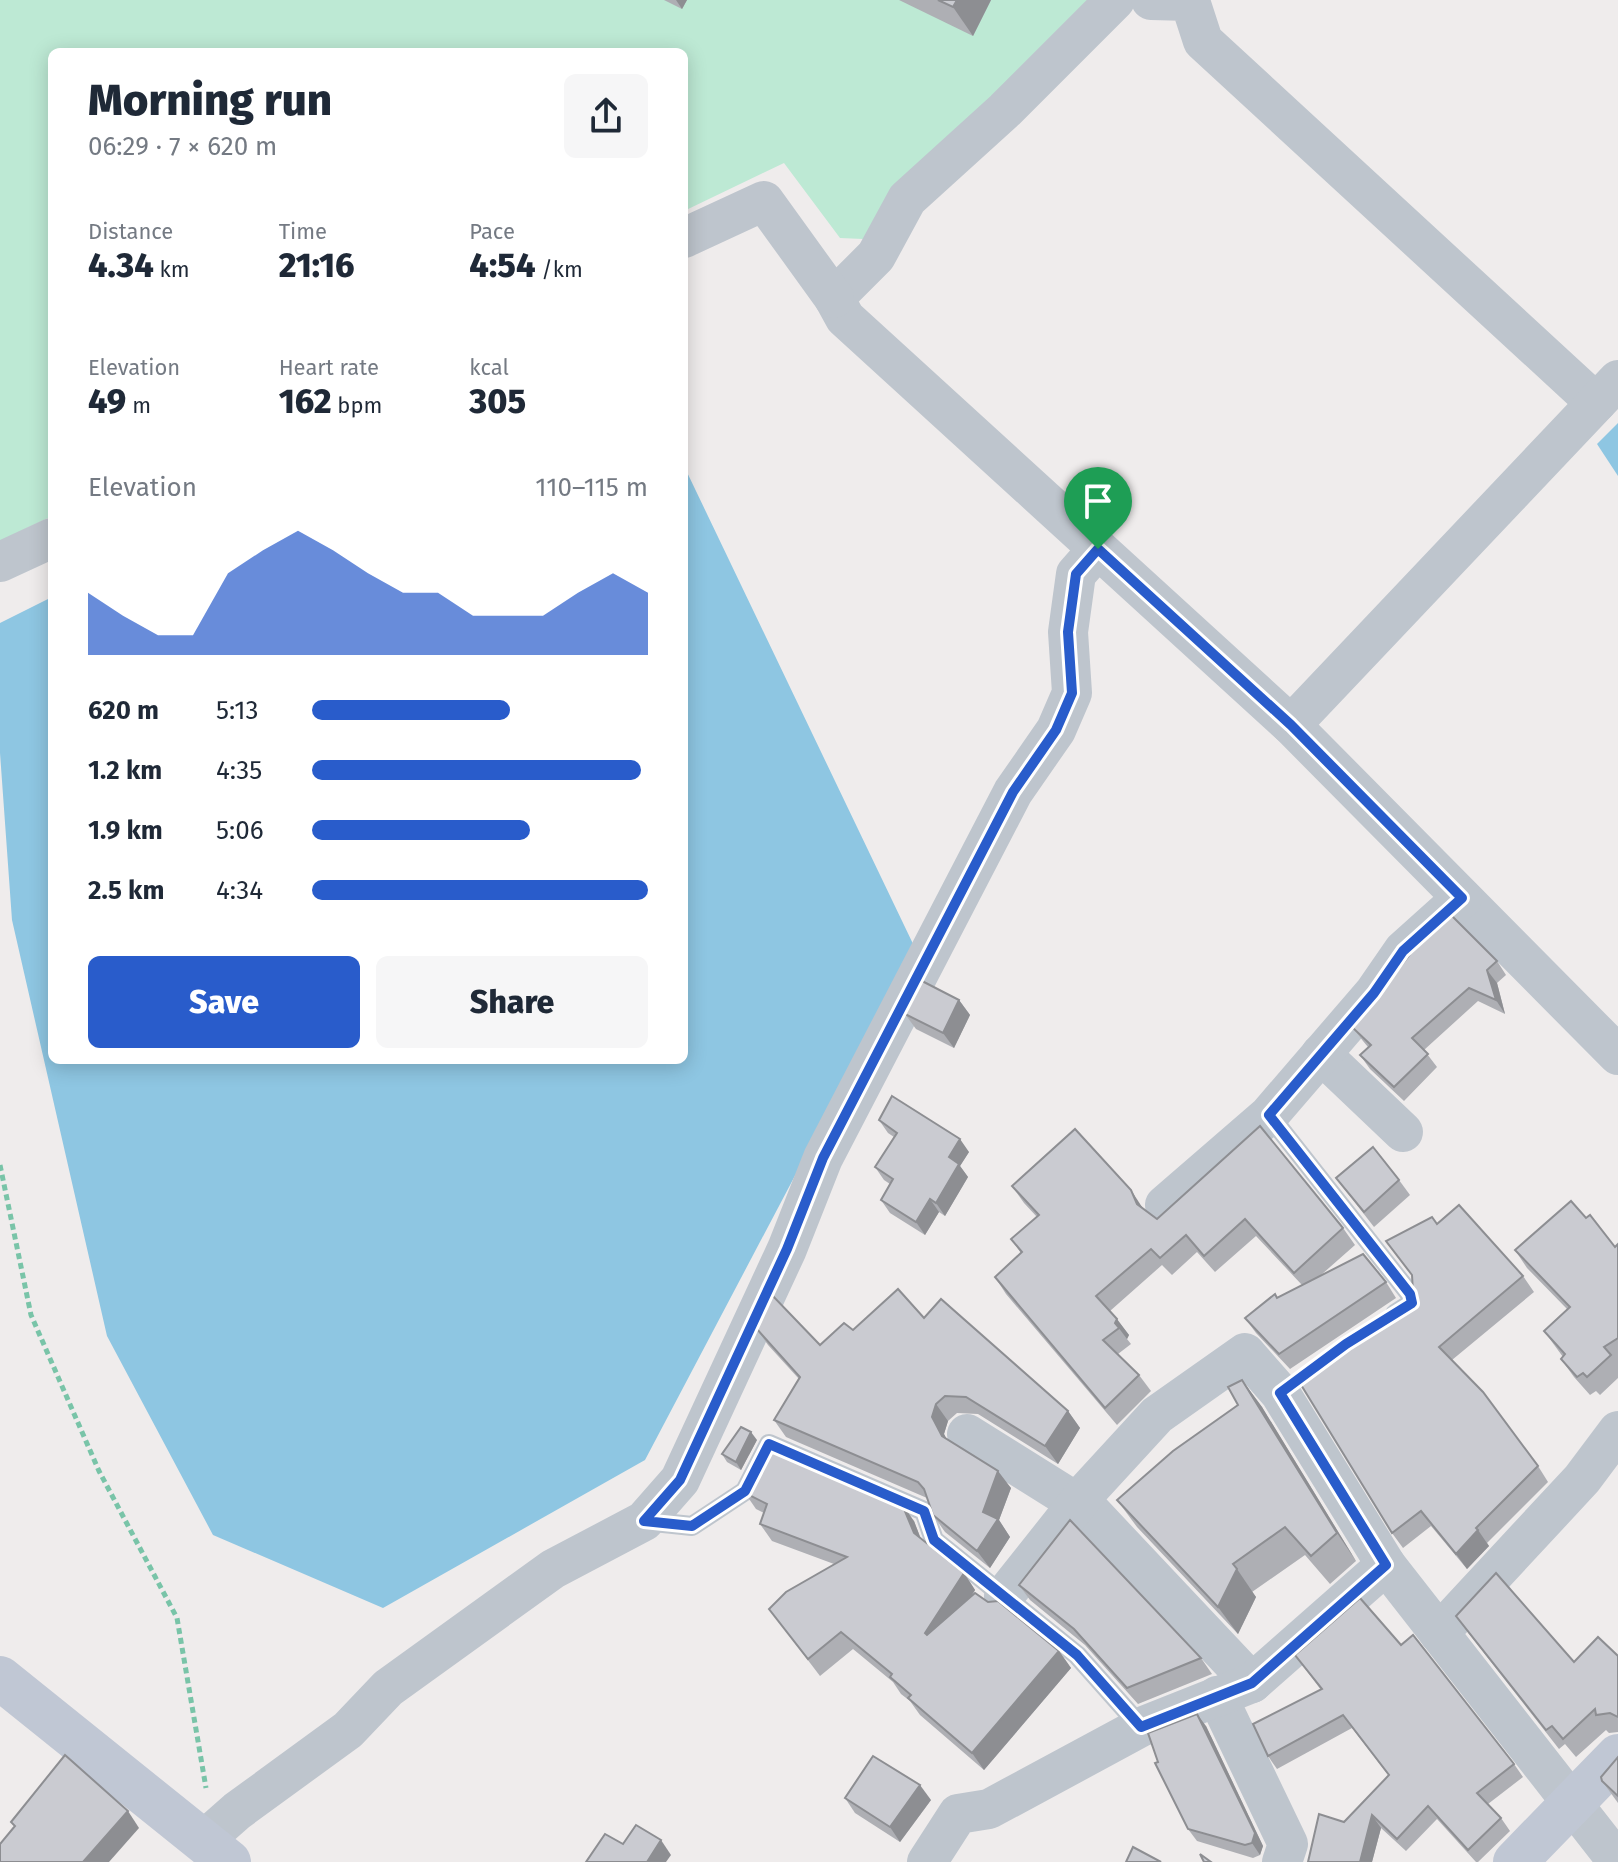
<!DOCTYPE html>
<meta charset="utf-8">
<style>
body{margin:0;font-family:"Fira Sans",sans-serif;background:#f6f6f7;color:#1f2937;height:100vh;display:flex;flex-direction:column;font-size:30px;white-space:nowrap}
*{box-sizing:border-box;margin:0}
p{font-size:26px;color:#747a83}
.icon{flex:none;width:44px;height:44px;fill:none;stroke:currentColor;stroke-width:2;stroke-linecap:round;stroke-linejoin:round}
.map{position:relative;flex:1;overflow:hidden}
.sheet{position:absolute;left:48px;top:48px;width:640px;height:1016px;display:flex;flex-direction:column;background:#fff;border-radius:12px;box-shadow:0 4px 20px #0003}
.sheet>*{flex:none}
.pin{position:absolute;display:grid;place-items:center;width:68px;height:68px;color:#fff;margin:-82px -34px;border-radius:50% 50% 50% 0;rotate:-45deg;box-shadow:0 0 8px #0007}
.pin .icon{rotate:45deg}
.round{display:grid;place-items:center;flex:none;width:84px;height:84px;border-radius:12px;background:#f6f6f7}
.overview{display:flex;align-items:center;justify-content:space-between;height:136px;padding:0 40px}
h1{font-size:44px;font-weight:800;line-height:60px}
.figures{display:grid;grid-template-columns:repeat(3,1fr);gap:12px;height:136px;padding:8px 40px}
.figures div{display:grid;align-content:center}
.figures b{font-size:34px;font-weight:800}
.figures small{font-size:22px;font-weight:400}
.figures p{font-size:22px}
.chart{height:224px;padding:16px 40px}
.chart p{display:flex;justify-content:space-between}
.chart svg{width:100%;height:144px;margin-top:8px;fill:#295ccb;opacity:.7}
.primary-button{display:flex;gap:16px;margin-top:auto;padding:16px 40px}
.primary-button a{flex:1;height:92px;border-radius:12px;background:#295ccb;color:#fff;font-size:32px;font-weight:800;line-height:92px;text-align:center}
.primary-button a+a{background:#f6f6f7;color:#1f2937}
ul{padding:0 40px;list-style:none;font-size:26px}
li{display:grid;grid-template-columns:128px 96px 1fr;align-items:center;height:60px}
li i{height:20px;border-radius:10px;background:#295ccb}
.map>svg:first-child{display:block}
.green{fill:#bde9d4}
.water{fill:#8ec6e2}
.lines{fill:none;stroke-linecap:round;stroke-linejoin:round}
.path{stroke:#79c4a8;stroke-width:5;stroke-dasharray:6 4;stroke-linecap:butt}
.lane{stroke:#bec5cd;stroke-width:20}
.street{stroke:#bec5cd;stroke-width:40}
.secondary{stroke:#c0c7d4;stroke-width:44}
.wall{fill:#aeafb4}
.shaded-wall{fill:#8d8e92}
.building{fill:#cacbd1;stroke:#8d8e92;stroke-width:2}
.route-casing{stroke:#fff;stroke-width:16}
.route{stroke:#295ccb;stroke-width:10}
</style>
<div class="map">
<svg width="1618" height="1862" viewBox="0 0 1618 1862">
<rect width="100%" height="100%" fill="#efecec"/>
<polygon class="green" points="0,0 1093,0 863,239 840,238 784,163 684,211 684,52 52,52 52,516 0,541"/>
<g class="water">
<polygon points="1618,423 1618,476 1597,444"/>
<polygon points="684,466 915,948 645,1460 383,1608 213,1535 107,1336 12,920 0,753 0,623 52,597 52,1060 684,1060"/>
</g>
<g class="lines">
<polyline class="path" points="0,1165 31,1315 99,1471 177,1618 206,1788"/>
<g class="lane">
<polyline points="1269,1115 1410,1294 1412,1303 1395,1314"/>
<polyline points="644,1521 692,1526 745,1491 769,1444 924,1511 934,1540 1077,1655 1141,1727"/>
</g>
<g class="street">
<polyline points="1115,0 1005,110 907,199 876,256 834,298 845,318 1291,725 1618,1055"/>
<polyline points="1151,0 1190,1 1203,41 1596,403"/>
<polyline points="684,238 764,201 834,298"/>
<polyline points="0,562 52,538"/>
<polyline points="1291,725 1618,380"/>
<polyline points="1321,1054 1403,1132"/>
<polyline points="1165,1205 1269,1115 1374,993 1403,951 1462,898"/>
<polyline points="967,1434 1090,1511 1252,1683"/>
<polyline points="1004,1596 1089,1489 1157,1415 1245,1353 1280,1393 1386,1565"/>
<polyline points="1439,1633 1582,1479 1618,1431"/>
<polyline points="1217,1696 1288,1844 1282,1862"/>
<polyline points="203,1841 237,1811 348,1730 388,1688 553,1569 644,1521 680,1480 787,1249 823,1158 1013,792 1056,730 1072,693 1068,632 1076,574 1098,549"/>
<polyline points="927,1862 958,1814 989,1809 1141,1727 1252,1683 1386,1565 1618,1862"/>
</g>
<g class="secondary">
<polyline points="0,1678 229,1862"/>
<polyline points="1515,1862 1618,1756"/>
</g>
</g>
<g class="wall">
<polygon points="664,0 687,0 682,9"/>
<polygon points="899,0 991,0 973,36"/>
<polygon points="1497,961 1506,975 1497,983 1505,1014 1478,1001 1424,1050 1437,1067 1404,1101 1370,1069 1360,1055 1368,1047 1363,1041 1353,1028"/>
<polygon points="959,1000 970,1015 954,1048 916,1029 905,1014"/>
<polygon points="879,1120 969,1152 960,1166 968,1177 945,1216 939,1212 925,1235 890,1213 881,1200 890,1184 884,1180 875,1167 894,1137 888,1133"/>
<polygon points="1260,1126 1343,1228 1355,1245 1321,1275 1386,1282 1396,1298 1290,1369 1256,1333 1245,1318 1277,1298 1302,1285 1256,1236 1215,1272 1197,1252 1172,1275 1162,1265 1110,1311 1129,1335 1127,1339 1131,1344 1118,1354 1139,1375 1151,1391 1117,1425 1006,1294 995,1277 1021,1253 1011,1239 1037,1217 1024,1203 1012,1186 1142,1207 1143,1209 1157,1219"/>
<polygon points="1336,1178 1399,1180 1410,1195 1374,1227"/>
<polygon points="1586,1218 1615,1247 1618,1244 1618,1378 1600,1395 1596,1391 1590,1395 1574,1377 1561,1359 1563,1357 1544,1331 1567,1309 1527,1268 1515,1250"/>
<polygon points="1437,1224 1523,1276 1534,1292 1452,1360 1538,1466 1548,1482 1487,1543 1489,1546 1467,1569 1431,1526 1403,1548 1392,1533 1409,1298 1413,1292"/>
<polygon points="924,1318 1068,1411 1080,1428 1058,1464 978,1414 957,1413 948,1421 944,1434 946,1438 1011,1488 999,1520 1010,1537 990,1568 945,1532 933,1515 927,1498 786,1437 774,1420 799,1379 768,1345 756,1328 820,1345 853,1330"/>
<polygon points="1242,1380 1262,1407 1356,1561 1330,1584 1305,1555 1252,1592 1256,1597 1238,1634 1137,1527 1117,1500 1238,1405"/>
<polygon points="757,1440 741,1470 727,1462 722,1454"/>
<polygon points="745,1493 914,1521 921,1539 964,1573 975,1590 972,1596 1059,1651 1071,1668 984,1770 920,1715 910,1701 901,1694 893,1682 853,1649 820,1676 769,1609 834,1564 772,1541 760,1524 764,1513 756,1509"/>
<polygon points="1019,1585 1201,1658 1212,1674 1138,1704 1085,1645 1030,1600"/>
<polygon points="1456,1616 1574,1662 1618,1656 1618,1732 1609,1733 1606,1730 1576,1757 1565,1744 1559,1749 1469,1634"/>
<polygon points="1401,1645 1514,1764 1523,1777 1488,1804 1501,1818 1510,1831 1478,1862 1476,1862 1437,1819 1406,1851 1381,1828 1372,1862 1308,1862 1344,1822 1389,1776 1352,1728 1277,1769 1268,1756 1321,1690 1295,1655"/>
<polygon points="1206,1726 1263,1846 1260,1855 1253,1858 1197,1841 1188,1829"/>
<polygon points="1618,1757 1618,1803 1602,1781"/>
<polygon points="845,1798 931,1800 900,1842 855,1813"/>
</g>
<g class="shaded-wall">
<polygon points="676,0 687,0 682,9"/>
<polygon points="957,0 991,0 973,36 953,7"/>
<polygon points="1487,970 1497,983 1505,1014 1496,1000"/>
<polygon points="959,1000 970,1015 954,1048 943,1033"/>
<polygon points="960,1139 969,1152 960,1166 968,1177 945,1216 936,1203 949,1157"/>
<polygon points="1131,1190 1142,1207 1148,1221 1137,1204"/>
<polygon points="930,1199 939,1212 925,1235 916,1222"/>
<polygon points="1117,1319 1129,1335 1127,1339 1115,1323"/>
<polygon points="1242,1380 1262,1407 1356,1561 1337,1533"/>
<polygon points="936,1404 948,1421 944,1434 954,1453 942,1436 932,1417"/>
<polygon points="1068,1411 1080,1428 1058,1464 1045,1446"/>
<polygon points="751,1432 757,1440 741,1470 736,1462"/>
<polygon points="998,1471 1011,1488 999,1520 1010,1537 990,1568 977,1551 983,1512"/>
<polygon points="902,1504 914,1521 925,1550 914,1533"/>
<polygon points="1478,1530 1489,1546 1467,1569 1456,1554"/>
<polygon points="1237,1569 1256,1597 1238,1634 1218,1607"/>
<polygon points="964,1573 975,1590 936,1650 925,1633"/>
<polygon points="1059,1651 1071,1668 984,1770 972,1753"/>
<polygon points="1197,1714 1206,1726 1263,1846 1260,1855 1252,1843"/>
<polygon points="920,1785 931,1800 900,1842 890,1827"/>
<polygon points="128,1811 139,1828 109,1862 83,1862"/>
<polygon points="1372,1815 1381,1828 1372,1862 1360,1862"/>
<polygon points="661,1840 671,1855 666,1862 647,1862"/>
</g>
<g class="building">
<polygon points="938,0 957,0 953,7"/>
<polygon points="1452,916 1497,961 1487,970 1496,1000 1469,988 1412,1038 1428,1054 1394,1087 1360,1055 1371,1045 1353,1028 1411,953"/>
<polygon points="922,981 959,1000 943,1033 905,1014"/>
<polygon points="892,1096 960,1139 949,1157 959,1164 936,1203 930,1199 916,1222 881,1200 893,1179 875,1167 897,1133 879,1120"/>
<polygon points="1260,1126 1343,1228 1294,1273 1245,1219 1204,1256 1186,1235 1160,1258 1151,1249 1096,1296 1117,1319 1115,1323 1119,1328 1103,1340 1139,1375 1105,1408 995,1277 1022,1252 1011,1239 1039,1215 1012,1186 1075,1129 1131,1190 1137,1204 1157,1219"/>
<polygon points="1373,1147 1399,1180 1364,1212 1336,1178"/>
<polygon points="1571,1201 1586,1218 1590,1215 1615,1247 1618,1244 1618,1338 1604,1347 1611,1355 1587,1377 1583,1373 1577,1377 1561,1359 1565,1354 1544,1331 1570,1307 1515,1250"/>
<polygon points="1459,1205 1523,1276 1439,1347 1483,1392 1538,1466 1476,1528 1478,1530 1456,1554 1421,1511 1392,1533 1295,1375 1409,1298 1413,1292 1412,1275 1386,1241 1432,1217 1437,1224"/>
<polygon points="1363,1254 1386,1282 1279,1354 1245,1318 1275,1294 1277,1298"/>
<polygon points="898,1289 924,1318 941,1299 1068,1411 1045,1446 966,1397 945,1396 936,1404 932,1417 942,1436 998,1471 983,1512 998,1519 977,1551 933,1515 924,1489 918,1482 774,1420 800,1377 756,1328 771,1294 820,1345 844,1323 853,1330"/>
<polygon points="1242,1380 1337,1533 1311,1556 1285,1527 1233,1564 1237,1569 1218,1607 1117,1500 1173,1451 1238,1405 1228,1387"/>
<polygon points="741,1427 751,1432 736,1462 722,1454"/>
<polygon points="763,1444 902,1504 914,1533 964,1573 925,1633 927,1635 975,1593 988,1602 998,1601 1059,1651 972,1753 908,1698 911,1695 890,1677 892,1674 841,1632 808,1659 769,1609 786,1592 847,1557 760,1524 767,1504 745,1493"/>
<polygon points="1070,1520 1201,1658 1127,1688 1074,1629 1019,1585"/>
<polygon points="1496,1573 1574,1662 1598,1637 1618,1656 1618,1717 1610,1713 1596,1715 1595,1709 1563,1739 1552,1726 1546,1730 1456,1616"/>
<polygon points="1360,1598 1401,1645 1413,1635 1514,1764 1477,1793 1501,1818 1468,1850 1428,1806 1397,1839 1372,1815 1360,1862 1308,1862 1319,1814 1344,1822 1389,1775 1343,1715 1268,1756 1253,1724 1322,1689 1295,1655"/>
<polygon points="1197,1714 1255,1833 1252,1843 1245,1845 1188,1829 1155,1763 1158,1762 1148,1733"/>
<polygon points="65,1755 128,1811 83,1862 0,1862 0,1844 15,1826 11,1822"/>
<polygon points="873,1756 920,1785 890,1827 845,1798"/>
<polygon points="1618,1757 1618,1796 1602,1781 1601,1777"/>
<polygon points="636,1825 661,1840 647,1862 586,1862 605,1834 623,1844"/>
<polygon points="1133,1847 1161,1862 1126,1862"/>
<polygon points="1200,1854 1211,1862 1204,1862"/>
</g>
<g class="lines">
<defs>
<polygon id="route" points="1098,549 1291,725 1462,898 1403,951 1374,993 1269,1115 1410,1294 1412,1303 1346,1344 1280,1393 1386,1565 1252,1683 1141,1727 1077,1655 934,1540 924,1511 769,1444 745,1491 692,1526 644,1521 680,1480 787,1249 823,1158 1013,792 1056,730 1072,693 1068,632 1076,574"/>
</defs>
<use href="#route" class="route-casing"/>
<use href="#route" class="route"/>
</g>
</svg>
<div class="pin" style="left:1098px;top:549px;background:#1e9e55"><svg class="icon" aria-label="arrive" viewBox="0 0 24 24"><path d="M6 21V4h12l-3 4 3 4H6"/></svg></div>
<section class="sheet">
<div class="overview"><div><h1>Morning run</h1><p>06:29 · 7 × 620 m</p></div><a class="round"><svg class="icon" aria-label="share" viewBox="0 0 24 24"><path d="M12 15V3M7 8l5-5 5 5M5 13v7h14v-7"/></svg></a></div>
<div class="figures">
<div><p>Distance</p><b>4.34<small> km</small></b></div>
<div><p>Time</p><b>21:16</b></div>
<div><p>Pace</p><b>4:54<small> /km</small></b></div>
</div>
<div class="figures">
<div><p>Elevation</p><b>49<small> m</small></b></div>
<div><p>Heart rate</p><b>162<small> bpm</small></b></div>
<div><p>kcal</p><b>305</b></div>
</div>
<div class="chart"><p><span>Elevation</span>110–115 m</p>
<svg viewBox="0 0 160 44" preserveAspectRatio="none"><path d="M0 44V25L10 32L20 38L30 38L40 19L50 12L60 6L70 12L80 19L90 25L100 25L110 32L120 32L130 32L140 25L150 19L160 25V44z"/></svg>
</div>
<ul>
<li><b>620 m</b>5:13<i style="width:59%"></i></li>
<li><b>1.2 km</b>4:35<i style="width:98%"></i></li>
<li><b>1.9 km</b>5:06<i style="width:65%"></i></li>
<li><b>2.5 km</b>4:34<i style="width:100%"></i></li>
</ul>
<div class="primary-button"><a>Save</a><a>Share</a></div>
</section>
</div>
